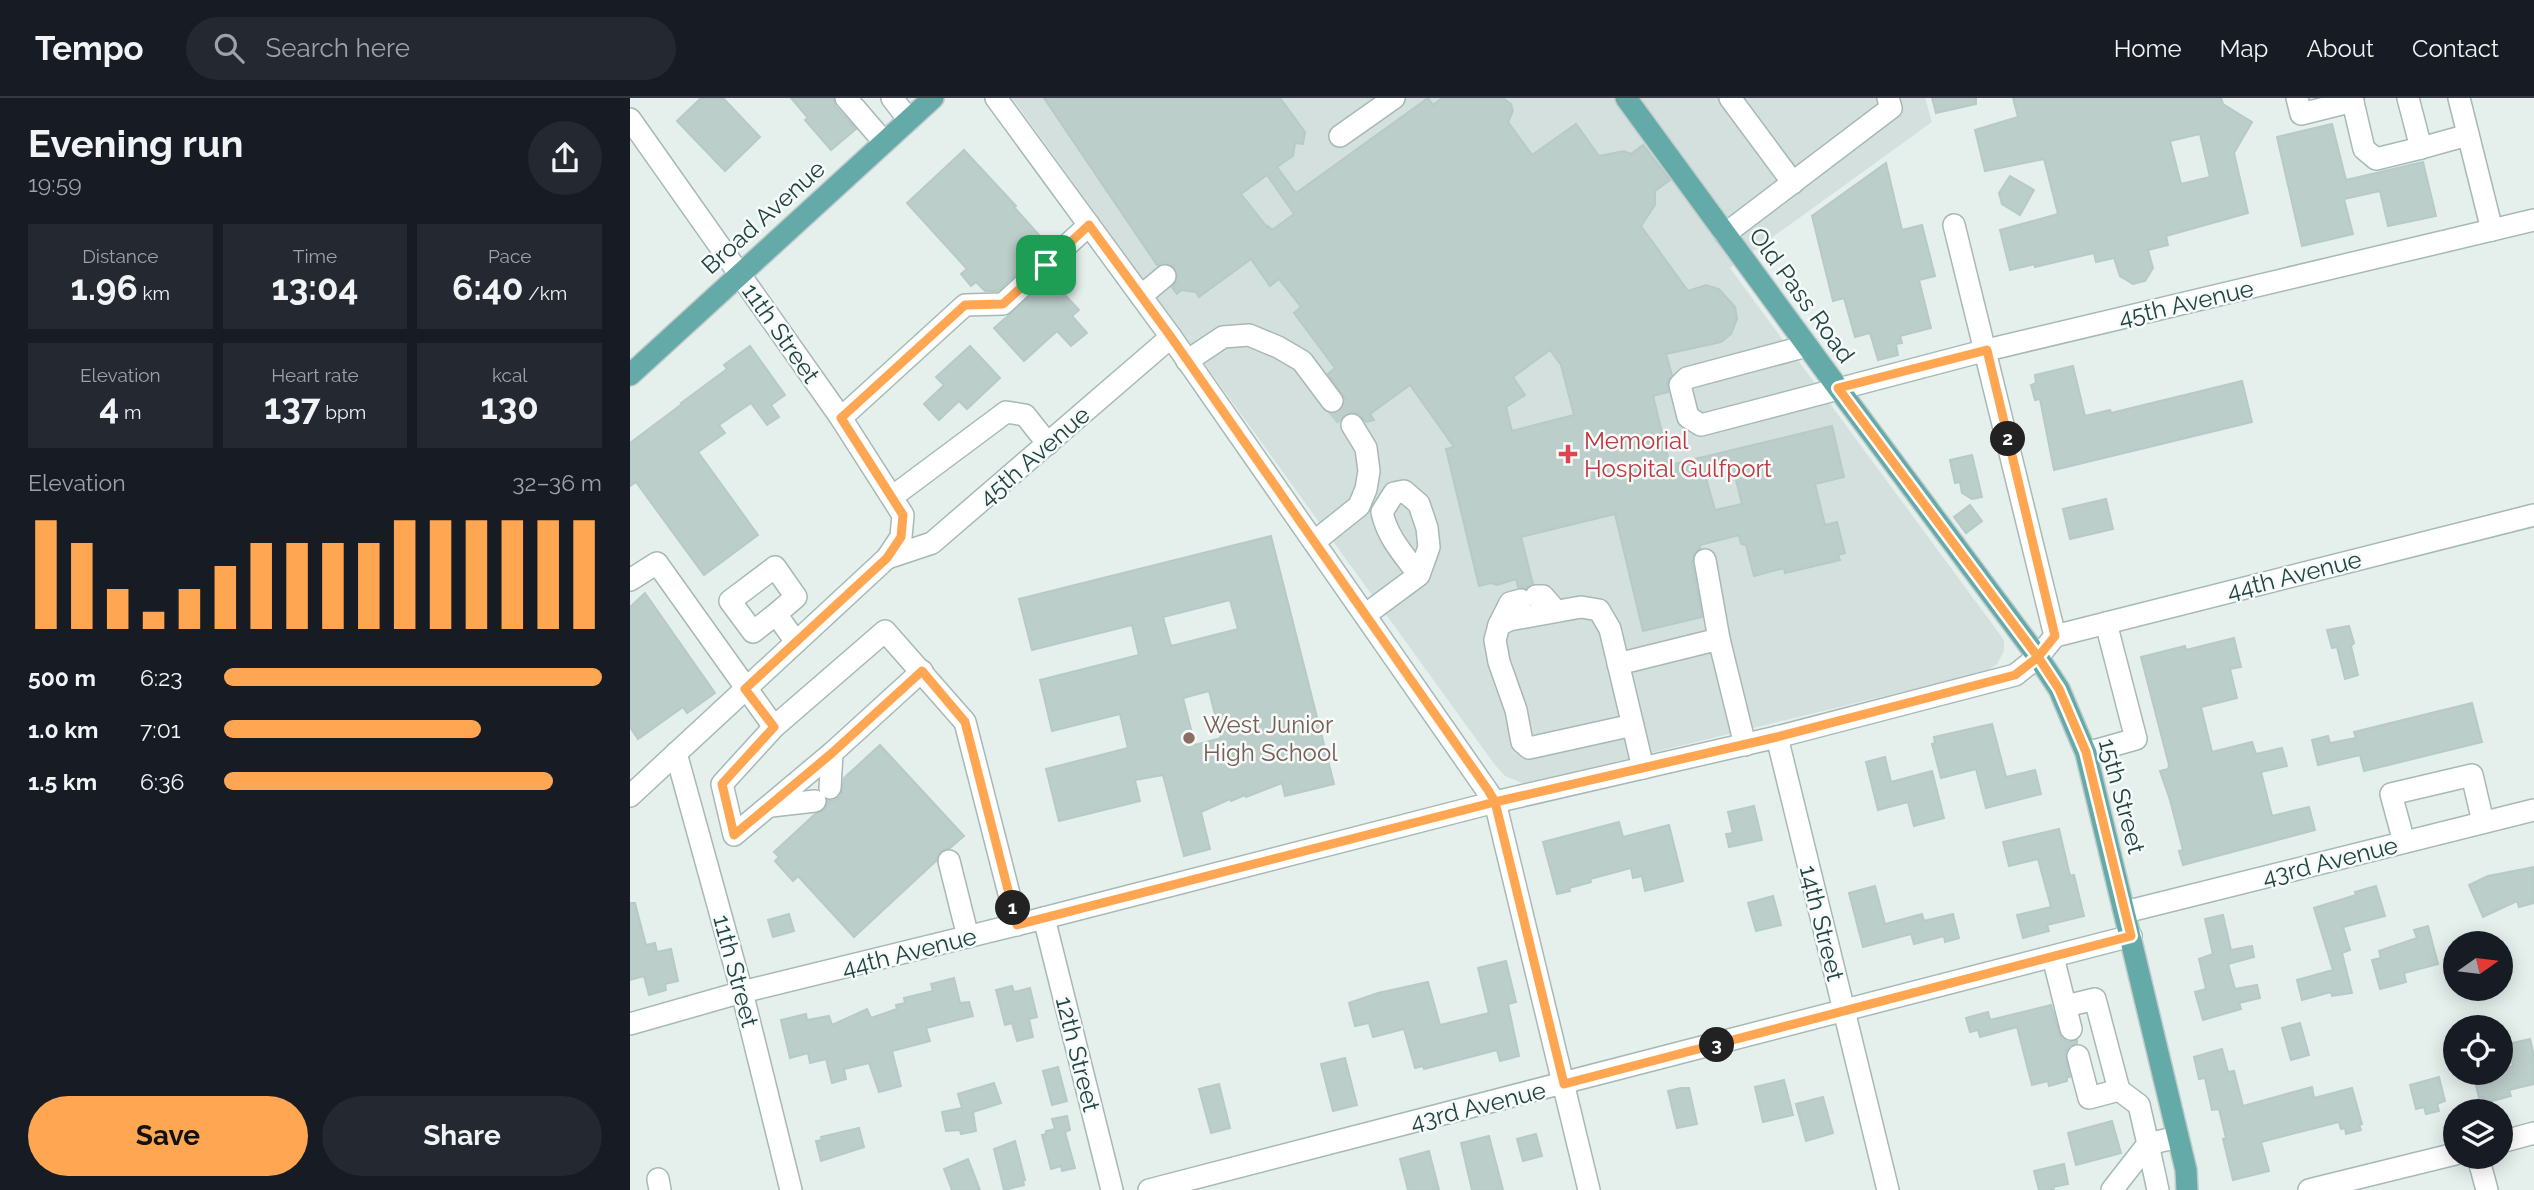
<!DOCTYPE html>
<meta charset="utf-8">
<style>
body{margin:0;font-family:Raleway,sans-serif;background:#242831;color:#f1f3f6;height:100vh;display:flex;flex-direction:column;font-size:26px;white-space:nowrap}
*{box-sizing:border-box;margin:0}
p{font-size:23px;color:#9ea1a6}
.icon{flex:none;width:38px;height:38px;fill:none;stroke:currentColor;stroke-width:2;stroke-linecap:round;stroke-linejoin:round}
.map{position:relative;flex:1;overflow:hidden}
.side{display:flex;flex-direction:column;background:#171b24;width:630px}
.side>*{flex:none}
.needle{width:46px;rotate:76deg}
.fabs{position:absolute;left:1813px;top:833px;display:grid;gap:14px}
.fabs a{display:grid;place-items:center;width:70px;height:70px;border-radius:50%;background:#171b24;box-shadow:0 4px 18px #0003;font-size:35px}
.pin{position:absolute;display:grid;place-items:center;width:60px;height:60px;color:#fff;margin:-30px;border-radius:14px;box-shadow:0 4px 10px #0006}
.km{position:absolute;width:35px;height:35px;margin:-18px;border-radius:50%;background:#222;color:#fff;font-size:19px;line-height:35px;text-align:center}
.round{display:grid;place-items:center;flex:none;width:74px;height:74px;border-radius:37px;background:#242831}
.summary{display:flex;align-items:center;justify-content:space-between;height:119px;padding:0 28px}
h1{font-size:38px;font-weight:700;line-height:52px}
.stats{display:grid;grid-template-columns:repeat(3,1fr);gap:10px;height:119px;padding:7px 28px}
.stats div{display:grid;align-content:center;border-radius:0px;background:#242831;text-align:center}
.stats b{font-size:35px;font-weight:700}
.stats small{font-size:19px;font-weight:400}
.stats p{font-size:19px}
.chart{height:196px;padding:14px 28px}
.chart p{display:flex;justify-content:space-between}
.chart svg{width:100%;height:126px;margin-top:7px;stroke:#ffa653;stroke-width:6}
.primary-button{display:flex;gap:14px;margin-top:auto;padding:14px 28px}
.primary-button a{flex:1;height:80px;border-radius:42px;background:#ffa653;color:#111;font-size:28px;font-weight:700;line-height:80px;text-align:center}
.primary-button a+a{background:#242831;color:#f1f3f6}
ul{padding:0 28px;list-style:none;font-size:23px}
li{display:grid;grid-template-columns:112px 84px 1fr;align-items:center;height:52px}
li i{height:18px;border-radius:9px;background:#ffa653}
header{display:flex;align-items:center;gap:42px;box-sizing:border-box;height:98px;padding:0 35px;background:#171b24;border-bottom:2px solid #363941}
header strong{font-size:33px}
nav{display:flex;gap:38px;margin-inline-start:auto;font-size:24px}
.search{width:490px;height:63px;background:#242831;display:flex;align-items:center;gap:18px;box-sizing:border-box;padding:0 24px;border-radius:38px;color:#9ea1a6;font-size:26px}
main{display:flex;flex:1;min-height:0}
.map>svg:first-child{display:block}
.built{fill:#d3e0de}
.building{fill:#bcceca;stroke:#b6cac7;stroke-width:2;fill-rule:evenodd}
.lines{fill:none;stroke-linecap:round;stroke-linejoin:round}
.minor-tunnel{stroke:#bececb;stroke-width:21;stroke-dasharray:21 10;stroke-linecap:butt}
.minor-casing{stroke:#a6b9b7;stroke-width:24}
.major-casing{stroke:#c1cbca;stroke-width:24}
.minor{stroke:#fff;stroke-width:21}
.major{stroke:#64aaa9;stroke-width:21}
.route-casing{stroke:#fff;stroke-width:14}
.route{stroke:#ffa653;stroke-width:9}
.health-dot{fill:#e0444e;stroke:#f6fbfa;stroke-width:2.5}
.education-dot{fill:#8d6e63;stroke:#f6fbfa;stroke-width:2.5}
.labels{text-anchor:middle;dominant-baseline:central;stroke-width:5;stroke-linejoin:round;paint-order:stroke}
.street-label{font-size:24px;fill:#214443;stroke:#f6fbfa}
.health-label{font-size:24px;fill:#be3a42;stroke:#f6fbfa;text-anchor:start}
.education-label{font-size:24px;fill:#785e54;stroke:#f6fbfa;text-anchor:start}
</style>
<header>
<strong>Tempo</strong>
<div class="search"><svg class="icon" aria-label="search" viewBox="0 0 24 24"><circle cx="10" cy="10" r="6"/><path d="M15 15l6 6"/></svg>Search here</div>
<nav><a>Home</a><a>Map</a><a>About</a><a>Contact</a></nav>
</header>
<main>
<section class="side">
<div class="summary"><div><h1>Evening run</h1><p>19:59</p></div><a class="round"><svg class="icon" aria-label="share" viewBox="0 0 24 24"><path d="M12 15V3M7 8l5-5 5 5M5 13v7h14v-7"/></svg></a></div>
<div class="stats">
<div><p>Distance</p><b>1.96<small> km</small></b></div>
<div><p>Time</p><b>13:04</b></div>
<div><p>Pace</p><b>6:40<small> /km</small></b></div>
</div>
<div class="stats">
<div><p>Elevation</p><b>4<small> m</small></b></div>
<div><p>Heart rate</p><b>137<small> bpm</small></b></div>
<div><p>kcal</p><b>130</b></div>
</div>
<div class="chart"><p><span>Elevation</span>32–36 m</p>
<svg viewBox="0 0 160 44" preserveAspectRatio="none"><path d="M5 44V6M15 44V14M25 44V30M35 44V38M45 44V30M55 44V22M65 44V14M75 44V14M85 44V14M95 44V14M105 44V6M115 44V6M125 44V6M135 44V6M145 44V6M155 44V6"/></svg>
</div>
<ul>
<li><b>500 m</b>6:23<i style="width:100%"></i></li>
<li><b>1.0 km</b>7:01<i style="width:68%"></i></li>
<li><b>1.5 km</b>6:36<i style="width:87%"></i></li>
</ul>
<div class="primary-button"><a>Save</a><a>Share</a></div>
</section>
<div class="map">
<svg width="1904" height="1092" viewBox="0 0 1904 1092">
<rect width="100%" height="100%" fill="#e5f0ed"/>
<polygon class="built" points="382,0 1295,0 1302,24 1100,170 1374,542 1374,553 1367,566 1357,573 894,686 875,678 865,667"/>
<g class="building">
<polygon points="71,0 93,0 130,39 95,73 47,23"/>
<polygon points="161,0 203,0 206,9 226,31 201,52 175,22 178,20"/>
<path d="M414 0H650L675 34 673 46 665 45 663 58 647 69 666 95 798 0 803 7 812 0H873L881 6 883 13 878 24 902 57 946 26 969 58 994 53 1001 56 1013 47 1040 82 1025 93V107L1011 128 1058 193 1076 187 1089 191 1105 209 1107 221 1101 236 1091 244 1036 256 1042 277 1037 284 1038 294 1023 298 1040 367 1202 328 1214 379 1185 386 1195 427 1207 424 1215 455 1208 457 1210 462 1155 475 1154 470 1124 478 1116 447 1111 446 1109 437 1070 447V450L1063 457 1062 464 1072 519 1013 533 985 416 891 439 903 486 896 490 888 489 886 481 867 487 861 485 849 488 816 351 824 349 780 287 740 316 744 322 736 324 729 316 722 314 716 316 709 322 705 316 714 309 715 301 698 276 705 270 664 215 671 209 649 181 640 188 621 161 569 199 566 194 551 192 547 196 542 189 547 182 545 170 539 166 527 167ZM637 77 664 116 642 132 638 128 637 129 611 96ZM920 252 931 267 944 317 882 333 876 309 895 297 883 279ZM1102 366 1112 406 1085 412 1074 373Z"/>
<polygon points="1302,0 1346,0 1346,6 1306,15"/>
<path d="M1383 0H1591L1593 6 1622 24 1604 55 1618 115 1536 138 1538 147 1518 152 1523 170 1515 183 1503 186 1490 178 1484 160 1466 164 1464 155 1405 169V166L1380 172 1370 132 1428 116 1414 61 1355 73 1345 32 1388 19ZM1570 36 1580 79 1551 86 1540 43Z"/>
<polygon points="1702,26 1716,82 1793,64 1806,118 1758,128 1750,93 1714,101 1723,136 1672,148 1647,39"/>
<polygon points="334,52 386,108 384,109 418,147 368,193 355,193 346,184 341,188 331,176 337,171 277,105"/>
<polygon points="1256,65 1272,132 1292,127 1305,178 1289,182 1301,230 1270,238 1272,245 1266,246 1268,257 1248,262 1240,235 1225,239 1214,200 1203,203 1182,118"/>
<polygon points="1380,78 1404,92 1390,117 1372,106 1369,95"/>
<polygon points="420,181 449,212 442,218 457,235 441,248 427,233 394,263 364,230"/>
<polygon points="120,248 155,297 141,307 149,319 137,327 121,305 89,327 95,335 68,354 128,437 74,477 6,384 0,388 0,345 52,306 51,305 97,271 94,267"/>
<polygon points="340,248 370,280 337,311 329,303 309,322 294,306 314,287 306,279"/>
<polygon points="1443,268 1455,318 1480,312 1481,315 1612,283 1622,324 1424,372 1410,301 1405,302 1401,287 1406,285 1405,277"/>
<polygon points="1342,357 1352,399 1342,401 1332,395 1330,384 1325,385 1320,362"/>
<polygon points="1476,401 1483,431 1440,441 1433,411"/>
<polygon points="1340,407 1352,423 1336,435 1324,419"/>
<path d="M641 438 704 686 655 698 652 685 616 699 615 697 601 703 600 701 571 714 580 751 554 758 533 677 505 682 510 703 429 723 416 671 498 650 490 616 422 633 410 582 509 557 502 527 402 552 389 501ZM600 502 608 531 541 548 533 519ZM579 593 591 640 565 647 553 600Z"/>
<polygon points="15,495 85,595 57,615 53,609 8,641 0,629 0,509"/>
<polygon points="1719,528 1724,545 1721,548 1728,577 1715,581 1707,549 1702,550 1697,532"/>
<polygon points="1604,540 1611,569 1600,571 1607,600 1571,609 1582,654 1622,644 1626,656 1652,650 1657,668 1631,674 1642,718 1679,709 1685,732 1553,767 1549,753 1553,752 1540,702 1530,673 1538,671 1539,667 1511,559 1555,548 1556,552"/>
<polygon points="1842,605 1852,644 1734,673 1730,657 1688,667 1682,642 1698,638 1700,645 1726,640 1724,634"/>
<polygon points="1362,626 1376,679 1405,672 1411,696 1356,710 1346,671 1311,680 1302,646 1305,645 1304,639"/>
<polygon points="250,647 334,738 320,750 310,753 306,763 224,839 168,778 163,783 145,763 149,759 144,754 185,716 193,713 198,703 205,702 211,698 214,680"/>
<polygon points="1255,659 1261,684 1302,673 1314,720 1284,728 1278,704 1248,712 1236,664"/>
<polygon points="1124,708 1132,742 1099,749 1096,736 1103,735 1098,714"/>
<polygon points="989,724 993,739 1039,727 1053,783 1015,793 1012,778 1003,780 1001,770 960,781 961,784 939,790 940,793 927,796 913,744"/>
<polygon points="1429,731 1440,778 1444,777 1454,818 1417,827 1419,833 1393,840 1387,817 1421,809 1408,761 1379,768 1373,744"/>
<polygon points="1904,769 1904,805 1889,809 1887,803 1853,819 1839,787 1858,778"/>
<polygon points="1245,788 1255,826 1292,816 1294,823 1323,816 1329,840 1315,844 1314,838 1284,846 1281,836 1233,849 1219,795"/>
<polygon points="1746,788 1755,818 1713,829 1720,852 1712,855 1722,895 1702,898 1701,894 1672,902 1667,882 1703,872 1684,810 1726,797 1725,794"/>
<polygon points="1143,798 1151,827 1126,833 1118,805"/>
<polygon points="0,805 5,805 16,847 25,845 27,854 41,851 48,883 35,886 36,892 19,897 14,878 0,882"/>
<polygon points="159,816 164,833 143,839 138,822"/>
<polygon points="1593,817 1601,852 1622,848 1624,859 1598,866 1605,891 1627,887 1630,900 1609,905 1611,911 1573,922 1565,894 1576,891 1569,861 1583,856 1575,821"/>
<polygon points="1798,828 1808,866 1774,875 1776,884 1750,891 1742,862 1751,860 1749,853 1787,840 1784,832"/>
<polygon points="876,863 886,904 878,906 889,958 870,963 867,952 794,971 793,968 785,970 774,931 743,939 739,925 725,928 719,905 748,895 798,884 810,927 859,915 848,870"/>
<polygon points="324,880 330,905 339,904 343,918 296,930 300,943 262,953 271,988 249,994 239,965 214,971 216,981 202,985 196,961 180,965 178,955 160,960 151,922 176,916 177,922 199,918 202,927 237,911 241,920 267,911 266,907 275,905 274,900 303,893 301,886"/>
<polygon points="382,888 384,894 400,890 407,919 399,921 403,939 387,943 382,925 375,927 366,892"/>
<polygon points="1421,907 1431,940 1438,944 1447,942 1447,945 1439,948 1435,955 1440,979 1437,979 1437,983 1419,988 1418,983 1402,987 1387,929 1350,939 1348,932 1340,934 1336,920 1358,914 1360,922"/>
<polygon points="1670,925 1679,957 1661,962 1652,930"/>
<polygon points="1900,941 1904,958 1904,986 1879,992 1881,998 1854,1005 1852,999 1849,1000 1843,975 1871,975 1871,971 1883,968 1878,946"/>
<polygon points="1592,951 1598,974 1604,973 1613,1008 1682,989 1684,1000 1722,990 1732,1026 1729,1027 1731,1032 1716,1036 1715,1030 1711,1031 1709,1024 1631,1044 1639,1073 1603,1082 1593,1041 1596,1040 1589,1011 1582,1012 1575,980 1569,981 1564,959"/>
<polygon points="715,960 727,1007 703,1013 691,966"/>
<polygon points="428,969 437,1003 422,1007 413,973"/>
<polygon points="1809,979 1815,1003 1807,1006 1809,1013 1796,1016 1794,1009 1786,1011 1780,987"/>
<polygon points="1154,982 1163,1017 1133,1024 1125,989"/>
<polygon points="364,985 371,1005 343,1014 346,1033 331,1036 330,1032 316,1033 312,1014 332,1010 328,996"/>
<polygon points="589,986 600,1030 581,1035 569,991"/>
<polygon points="1051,990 1059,990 1067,1026 1047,1030 1038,993"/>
<polygon points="1193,999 1203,1035 1176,1043 1166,1006"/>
<polygon points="437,1018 440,1032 435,1034 445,1070 432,1073 431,1068 421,1071 412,1037 416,1036 416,1033 425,1031 422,1021"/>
<polygon points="1482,1023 1491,1055 1446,1067 1438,1035"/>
<polygon points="229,1030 234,1049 191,1063 186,1043 192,1042 191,1039"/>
<polygon points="906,1036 912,1058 893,1063 887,1041"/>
<polygon points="859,1038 873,1092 842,1092 831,1045"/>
<polygon points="385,1043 395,1082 393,1082 394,1087 374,1092 364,1051"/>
<polygon points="799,1053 809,1092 778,1092 770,1061"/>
<polygon points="338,1061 350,1092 322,1092 314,1071"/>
<polygon points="1434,1066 1438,1086 1423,1089 1424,1092 1409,1092 1404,1073"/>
</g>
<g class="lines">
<polyline class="minor-tunnel" points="702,303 722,327"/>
<defs>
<g id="minor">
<polyline points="216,0 254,44"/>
<polyline points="262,0 279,22"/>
<polyline points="366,0 541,239 865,704 959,1092"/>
<polyline points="1100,0 1163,85"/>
<polyline points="1667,0 1671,16 1723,3"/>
<polyline points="1722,0 1734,51 1746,61 1791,50"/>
<polyline points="1778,0 1791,50 1838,37"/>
<polyline points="1829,0 1862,132"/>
<polyline points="0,21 211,320 273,417 271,439 257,460 0,698"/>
<polyline points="710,38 764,0"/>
<polyline points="1095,136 1261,10 1258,0"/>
<polyline points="511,198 535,178"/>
<polyline points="1177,248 1057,280 1050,287 1058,319 1071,327 1357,252 1904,122"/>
<polyline points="557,263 593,239 619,237 648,249 672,263 702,303"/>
<polyline points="211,320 335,207 373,206 459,127"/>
<polyline points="262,399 376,314 395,317 418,346"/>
<polyline points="684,444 729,408 736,391 739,373 736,350 722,327"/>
<polyline points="257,460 302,445 541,239"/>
<polyline points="1075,462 1089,541"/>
<polyline points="0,482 27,465 144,629 255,533 335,624 387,827"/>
<polyline points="906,498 913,498 926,513"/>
<polyline points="146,516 123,534 100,503 145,469 166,499 146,516 166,544"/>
<path d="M735 517 789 477 799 449 797 430 789 406 774 393 764 395 752 414C757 439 774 457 789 477"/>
<polyline points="869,527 880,505 891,502"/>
<polyline points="1425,538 1904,417"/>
<polyline points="988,566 1089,541 1115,647"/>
<polyline points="1003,627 899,650 892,644 886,612 869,564 865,542 869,527 879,522 951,509 969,512 980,531 1013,670"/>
<polyline points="144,629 92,686 104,737 202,655 292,573"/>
<polyline points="1147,639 1258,1092"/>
<polyline points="46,655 112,894 161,1092"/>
<polyline points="1456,655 1506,641 1476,525"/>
<polyline points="200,690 202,655"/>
<polyline points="141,708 185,703"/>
<polyline points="1774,744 1761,696 1842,677 1853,724"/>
<polyline points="319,763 338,839"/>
<polyline points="1495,814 1904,712"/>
<polyline points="414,820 482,1092"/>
<polyline points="1423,859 1441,931"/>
<polyline points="1436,908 1465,901 1489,992 1509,1007 1518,1046 1548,1039"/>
<polyline points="0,926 112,894 410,821 865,704 1147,639 1385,577 1408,559 1425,538 1324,127"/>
<polyline points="1448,958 1459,1000 1489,992"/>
<polyline points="1871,1044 1904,1035"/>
<polyline points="1518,1046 1528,1092"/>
<polyline points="1848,1059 1857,1092"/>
<polyline points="28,1081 30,1092"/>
<polyline points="519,1092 1501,838"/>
<polyline points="1482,1092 1518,1046"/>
<polyline points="1679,1092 1825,1056"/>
</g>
<g id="major">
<polyline points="996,0 1208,290 1408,559 1429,591 1456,655 1556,1072 1557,1092"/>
<polyline points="0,277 303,0"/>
</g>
</defs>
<use href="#minor" class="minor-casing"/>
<use href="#major" class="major-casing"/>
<use href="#minor" class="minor"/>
<use href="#major" class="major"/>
</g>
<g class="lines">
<defs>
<polyline id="route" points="416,167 373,206 335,207 211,320 273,417 271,439 257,460 115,591 144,629 92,686 104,737 202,655 292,573 335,624 387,827 865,704 1147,639 1385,577 1408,559 1425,538 1357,252 1208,290 1408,559 1429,591 1456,654 1501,838 934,986 865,704 858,692 541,239 459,127 416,167"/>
</defs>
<use href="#route" class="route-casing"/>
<use href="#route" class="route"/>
</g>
<path class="health-dot" d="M934.5 345.5h7v7h7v7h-7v7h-7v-7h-7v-7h7z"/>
<circle class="education-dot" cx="559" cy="640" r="7"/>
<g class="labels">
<g class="street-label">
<text transform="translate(133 119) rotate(-42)">Broad Avenue</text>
<text transform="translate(1172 197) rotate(54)">Old Pass Road</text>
<text transform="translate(1556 205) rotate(-13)">45th Avenue</text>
<text transform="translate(151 235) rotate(55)">11th Street</text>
<text transform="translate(404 358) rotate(-41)">45th Avenue</text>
<text transform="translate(1664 477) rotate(-14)">44th Avenue</text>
<text transform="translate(1492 698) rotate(75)">15th Street</text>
<text transform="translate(1700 763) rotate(-14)">43rd Avenue</text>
<text transform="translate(1192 825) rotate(76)">14th Street</text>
<text transform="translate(279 854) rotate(-14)">44th Avenue</text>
<text transform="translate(106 873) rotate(75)">11th Street</text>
<text transform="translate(448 956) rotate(76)">12th Street</text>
<text transform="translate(848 1008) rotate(-14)">43rd Avenue</text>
</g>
<g class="health-label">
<text x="954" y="342">Memorial<tspan x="954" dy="28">Hospital Gulfport</tspan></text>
</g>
<g class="education-label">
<text x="573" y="626">West Junior<tspan x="573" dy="28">High School</tspan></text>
</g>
</g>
</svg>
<div class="fabs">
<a><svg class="needle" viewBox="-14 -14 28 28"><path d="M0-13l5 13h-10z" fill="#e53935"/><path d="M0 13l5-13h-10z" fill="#9ea1a6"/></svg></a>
<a><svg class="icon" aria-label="locate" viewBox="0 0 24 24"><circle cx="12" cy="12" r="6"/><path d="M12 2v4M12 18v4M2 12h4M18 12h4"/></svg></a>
<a><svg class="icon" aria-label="layers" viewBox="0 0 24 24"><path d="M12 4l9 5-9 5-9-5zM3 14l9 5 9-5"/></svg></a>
</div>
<div class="pin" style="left:416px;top:167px;background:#1e9e55"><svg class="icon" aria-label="arrive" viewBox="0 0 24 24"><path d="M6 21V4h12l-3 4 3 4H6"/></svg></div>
<b class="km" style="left:383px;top:810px">1</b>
<b class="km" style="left:1378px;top:341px">2</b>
<b class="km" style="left:1087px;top:947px">3</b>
</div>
</main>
